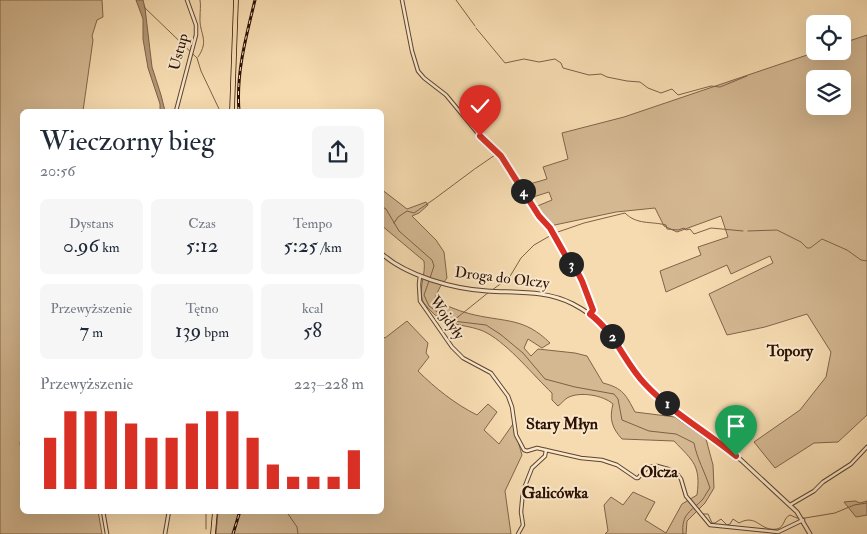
<!DOCTYPE html>
<html lang="pl">
<meta charset="utf-8">
<style>
body{margin:0;font-family:"IM FELL Double Pica",serif;background:#f6f6f7;color:#1f2937;height:100vh;display:flex;flex-direction:column;font-size:19px;white-space:nowrap}
*{box-sizing:border-box;margin:0}
p{font-size:16px;color:#747a83}
.icon{flex:none;width:28px;height:28px;fill:none;stroke:currentColor;stroke-width:2;stroke-linecap:round;stroke-linejoin:round}
.map{position:relative;flex:1;overflow:hidden}
.panel{position:absolute;left:20px;top:109px;width:364px;height:405px;display:flex;flex-direction:column;background:#fff;border-radius:8px;box-shadow:0 5px 20px #0002}
.panel>*{flex:none}
.tools{position:absolute;left:806px;top:15px;display:grid;gap:10px}
.tools a{display:grid;place-items:center;width:45px;height:45px;border-radius:8px;background:#fff;box-shadow:0 5px 20px #0002;font-size:25px}
.pin{position:absolute;display:grid;place-items:center;width:42px;height:42px;color:#fff;margin:-51px -21px;border-radius:50% 50% 50% 0;rotate:-45deg;box-shadow:0 0 5px #0007}
.pin .icon{rotate:45deg}
.km{position:absolute;width:25px;height:25px;margin:-12px;border-radius:50%;background:#222;color:#fff;font-size:14px;line-height:25px;text-align:center}
.round{display:grid;place-items:center;flex:none;width:52px;height:52px;border-radius:8px;background:#f6f6f7}
.summary{display:flex;align-items:center;justify-content:space-between;height:85px;padding:0 20px}
h1{font-size:28px;font-weight:600;line-height:38px}
.metrics{display:grid;grid-template-columns:repeat(3,1fr);gap:8px;height:85px;padding:5px 20px}
.metrics div{display:grid;align-content:center;border-radius:8px;background:#f6f6f7;text-align:center}
.metrics b{font-size:21px;font-weight:600}
.metrics small{font-size:14px;font-weight:400}
.metrics p{font-size:14px}
.chart{height:140px;padding:10px 20px}
.chart p{display:flex;justify-content:space-between}
.chart svg{width:100%;height:90px;margin-top:5px;stroke:#d93025;stroke-width:6}
.map>svg:first-child{display:block}
.green{fill:#d4b892;stroke:#80644a;fill-rule:evenodd}
.water{fill:#b29675;stroke:#7d6047}
.lines{fill:none;stroke-linecap:round;stroke-linejoin:round}
.stream{stroke:#7d6047;stroke-width:1}
.minor-casing{stroke:#5f432e;stroke-width:4.5}
.tertiary-casing{stroke:#5f432e;stroke-width:5}
.primary-casing{stroke:#2d1002;stroke-width:5.5}
.minor{stroke:#f9e8cc;stroke-width:2.5}
.tertiary{stroke:#f9e8cc;stroke-width:3}
.primary{stroke:#f6dbb0;stroke-width:4}
.rail-casing{stroke:#2d1002;stroke-width:3}
.rail{stroke:#f9e8cc;stroke-width:1;stroke-dasharray:4;stroke-linecap:butt}
.route-casing{stroke:#fff;stroke-width:10}
.route{stroke:#d93025;stroke-width:6}
.labels{text-anchor:middle;dominant-baseline:central;stroke-width:4;stroke-linejoin:round;paint-order:stroke}
.street-label{font-size:15px;fill:#2d1002;stroke:#f9e8cc}
.neighbourhood-label{font-size:16px;font-weight:bold;fill:#2d1002;stroke:#f9e8cc}
</style>
<div class="map">
<svg width="867" height="534" viewBox="0 0 867 534">
<rect width="100%" height="100%" fill="#f6dbb0"/>
<filter id="stains"><feTurbulence type="fractalNoise" baseFrequency=".004" numOctaves="4"/><feColorMatrix values="0 0 0 0 .2 0 0 0 0 .09 0 0 0 0 .02 0 0 0 .5 -.17"/></filter>
<radialGradient id="worn" r=".72"><stop offset=".6" stop-color="#630" stop-opacity="0"/><stop offset="1" stop-color="#630" stop-opacity=".3"/></radialGradient>
<g class="green">
<polygon points="0,0 102,0 103,17 97,20 92,36 93,40 83,111 22,111 22,430 20,444 22,448 22,511 43,511 44,513 98,511 102,534 0,534"/>
<path d="M867 35V415L838 442 814 443 775 468 754 442 800 410 826 377 831 352 807 314 765 327 727 335 709 294 773 263 770 256 731 274 727 265 666 292 660 271 701 255 698 247 728 237 721 216 677 232 664 226 655 208 616 212 550 226 535 207 552 200 549 192 530 198 523 186 547 179 543 167 568 159 562 133 624 117 819 51H842L843 43ZM815 79H842V106H815Z"/>
<path d="M381 189 407 209 426 202 428 205 419 213 412 216 436 240 444 252 447 278 440 287 434 300C447 306 461 312 475 315 506 322 525 318 550 343L542 348 528 339 524 348 531 356 538 349 575 353 587 356 603 383C623 388 626 395 635 412L675 417 706 439 713 465 714 488 705 503 687 521 686 534H605L608 531 604 505 611 497 623 505 633 492 655 502 645 520 666 533 682 504 697 495C701 465 693 461 674 441L622 439C612 428 609 419 613 404 603 395 579 391 567 398 564 400 561 404 558 406L552 400V393C534 376 509 345 487 333 469 323 446 328 431 311 428 308 423 303 422 299 419 286 426 274 424 261L381 225Z"/>
<path d="M407 321 428 343 426 353 429 357 418 371C435 388 455 404 477 415L488 404 497 412 484 430 499 444 513 424 522 455 505 491 511 534H216L218 511H381V335L385 338Z"/>
<polygon points="855,501 860,503 867,501 867,515 856,517 844,502"/>
</g>
<polygon class="water" points="136,0 143,0 145,8 152,67 161,95 165,111 160,111 160,104 148,68 143,39 143,19"/>
<g class="lines">
<g class="stream">
<polyline points="456,0 475,26"/>
<polyline points="144,7 197,58 201,71 220,111"/>
<polyline points="476,28 505,63 524,59 539,62 555,59 561,63 563,68 589,75 601,74 607,77 627,81 640,82 648,88 661,93 672,89 678,95 711,86 720,87 747,76"/>
<path d="M198 57C210 40 199 34 200 17 200 11 201 6 200 0"/>
<polyline points="381,206 386,209 399,231 432,260 434,266 430,278"/>
<path d="M394 223 398 217 407 211 414 213C442 195 467 173 495 155"/>
<polyline points="748,231 777,230 801,242 807,248 810,248 822,239 847,250 861,260 867,261"/>
<path d="M429 281 424 295 429 306 444 317 453 321 486 325 500 334 523 353 545 379 575 387 614 394 618 399 622 420 649 431 676 434 694 443C697 459 705 472 710 488 707 492 705 496 703 499 691 512 681 513 683 534"/>
<path d="M492 290 509 278 521 258 534 245 555 233 584 223 625 213C637 225 650 221 666 225L667 229 678 230 684 228 686 230 690 229 694 234 711 228 743 231"/>
<polyline points="453,321 489,292"/>
<polyline points="286,511 297,527 298,534"/>
<path d="M702 514H708L712 523H715L721 519 727 525 730 524 733 519 739 523C757 513 760 532 777 529 785 527 783 518 790 515L797 518H805L835 513 854 505 867 503"/>
<polyline points="206,529 206,511"/>
</g>
<defs>
<g id="minor">
<polyline points="402,0 412,51 418,71 424,78 446,95 480,136 501,156 539,216 550,229 568,260 578,272 593,310 590,315"/>
<polyline points="176,111 196,35 196,25 187,0"/>
<polyline points="420,276 419,284 420,301 452,347 463,358 491,373 508,396 512,407 516,435 524,450 527,451 537,448 581,458 602,460 617,465 636,478 638,478 648,467 657,466 668,469 678,475 681,479 686,496 710,525 778,532 803,520"/>
<polyline points="790,505 814,491 823,482 851,464 867,447"/>
<polyline points="103,511 107,534"/>
<polyline points="165,534 169,511"/>
<polyline points="518,534 523,525 521,512 523,491 532,468 545,456 546,450"/>
</g>
<path id="tertiary" d="M381 253C406 276 454 289 487 291 517 293 546 290 573 304 616 326 619 357 648 388L741 460 797 512 810 534"/>
<g id="primary">
<polyline points="232,111 236,0"/>
<polyline points="213,534 215,511"/>
</g>
</defs>
<use href="#minor" class="minor-casing"/>
<use href="#tertiary" class="tertiary-casing"/>
<use href="#primary" class="primary-casing"/>
<use href="#minor" class="minor"/>
<use href="#tertiary" class="tertiary"/>
<use href="#primary" class="primary"/>
<defs>
<g id="rail">
<path d="M239 111C236 73 246 37 255 0"/>
<polyline points="233,534 240,511"/>
</g>
</defs>
<use href="#rail" class="rail-casing"/>
<use href="#rail" class="rail"/>
</g>
<g class="lines">
<defs>
<path id="route" d="M480 136 501 156 539 216 550 228 568 260 575 267 582 281 593 310 590 314C616 334 624 362 645 384 671 412 707 432 736 456"/>
</defs>
<use href="#route" class="route-casing"/>
<use href="#route" class="route"/>
</g>
<g class="labels">
<g class="street-label">
<text transform="translate(179 52) rotate(-75)">Ustup</text>
<text transform="translate(502 278) rotate(7)">Droga do Olczy</text>
<text transform="translate(447 318) rotate(56)">Wojdyły</text>
</g>
<g class="neighbourhood-label">
<text x="790" y="351">Topory</text>
<text x="562" y="424">Stary Młyn</text>
<text x="659" y="472">Olcza</text>
<text x="555" y="493">Galicówka</text>
</g>
</g>
<rect width="100%" height="100%" filter="url(#stains)"/>
<rect width="100%" height="100%" fill="url(#worn)"/>
</svg>
<div class="tools">
<a><svg class="icon" aria-label="locate" viewBox="0 0 24 24"><circle cx="12" cy="12" r="6"/><path d="M12 2v4M12 18v4M2 12h4M18 12h4"/></svg></a>
<a><svg class="icon" aria-label="layers" viewBox="0 0 24 24"><path d="M12 4l9 5-9 5-9-5zM3 14l9 5 9-5"/></svg></a>
</div>
<div class="pin" style="left:736px;top:456px;background:#1e9e55"><svg class="icon" aria-label="arrive" viewBox="0 0 24 24"><path d="M6 21V4h12l-3 4 3 4H6"/></svg></div>
<div class="pin" style="left:480px;top:136px;background:#d93025"><svg class="icon" aria-label="check" viewBox="0 0 24 24"><path d="M5 12l5 5 9-10"/></svg></div>
<b class="km" style="left:667px;top:403px">1</b>
<b class="km" style="left:612px;top:336px">2</b>
<b class="km" style="left:571px;top:264px">3</b>
<b class="km" style="left:523px;top:191px">4</b>
<section class="panel">
<div class="summary"><div><h1>Wieczorny bieg</h1><p>20:56</p></div><a class="round"><svg class="icon" aria-label="share" viewBox="0 0 24 24"><path d="M12 15V3M7 8l5-5 5 5M5 13v7h14v-7"/></svg></a></div>
<div class="metrics">
<div><p>Dystans</p><b>0.96<small> km</small></b></div>
<div><p>Czas</p><b>5:12</b></div>
<div><p>Tempo</p><b>5:25<small> /km</small></b></div>
</div>
<div class="metrics">
<div><p>Przewyższenie</p><b>7<small> m</small></b></div>
<div><p>Tętno</p><b>139<small> bpm</small></b></div>
<div><p>kcal</p><b>58</b></div>
</div>
<div class="chart"><p><span>Przewyższenie</span>223–228 m</p>
<svg viewBox="0 0 160 44" preserveAspectRatio="none"><path d="M5 44V19M15 44V6M25 44V6M35 44V6M45 44V12M55 44V19M65 44V19M75 44V12M85 44V6M95 44V6M105 44V19M115 44V32M125 44V38M135 44V38M145 44V38M155 44V25"/></svg>
</div>
</section>
</div>
